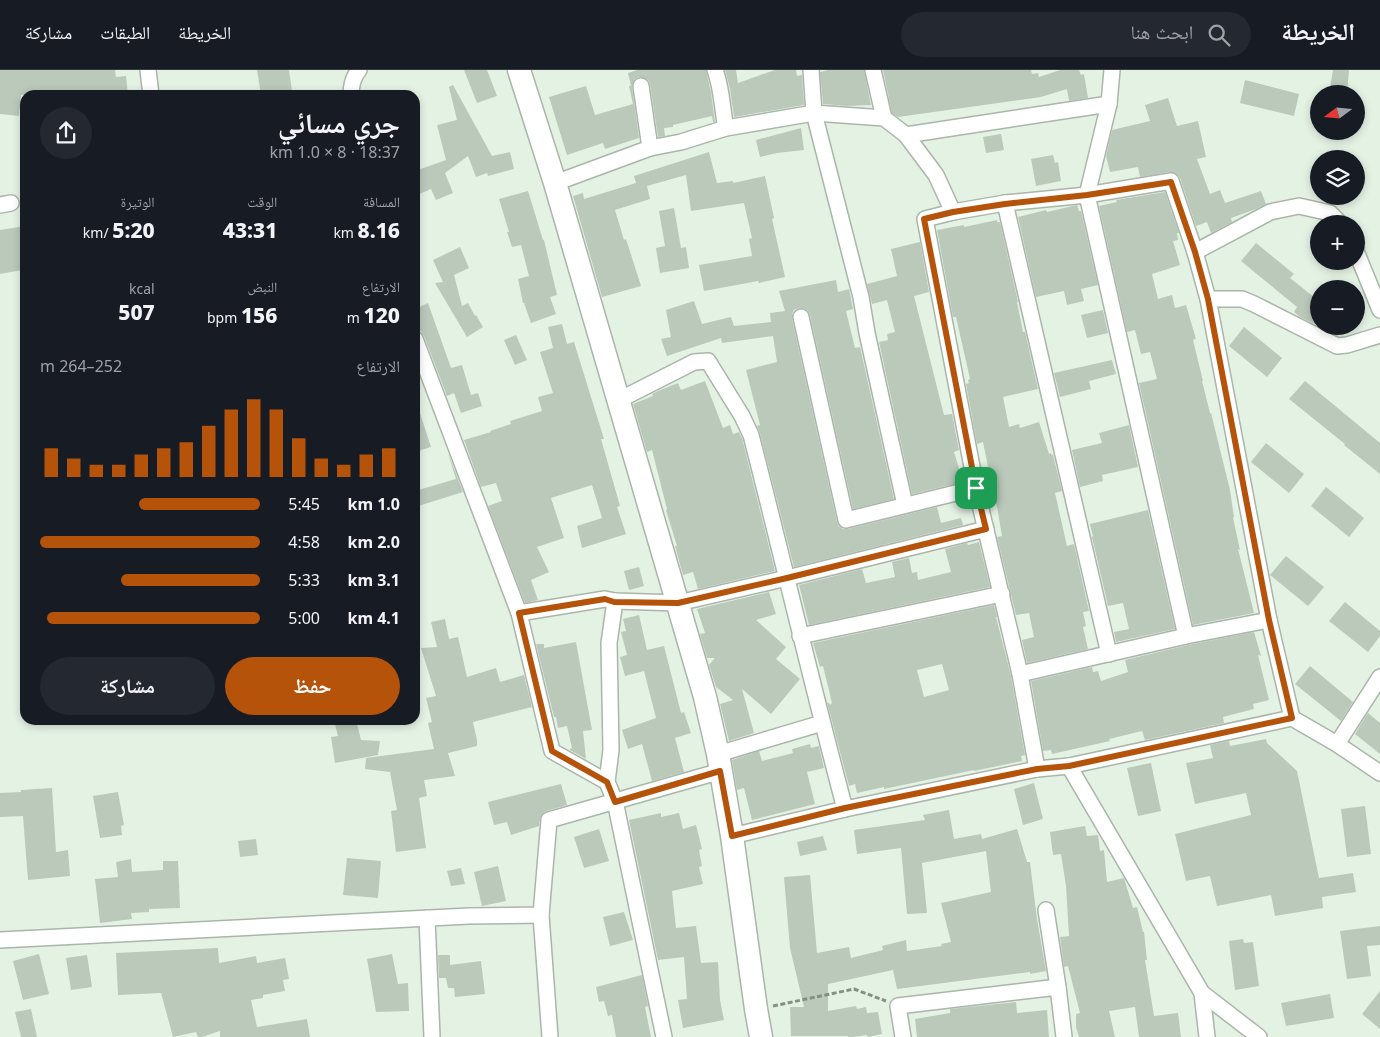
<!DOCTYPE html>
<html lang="ar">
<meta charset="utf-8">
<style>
body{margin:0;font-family:"Noto Sans","Noto Naskh Arabic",sans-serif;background:#242831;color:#f1f3f6;direction:rtl;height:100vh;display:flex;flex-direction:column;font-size:19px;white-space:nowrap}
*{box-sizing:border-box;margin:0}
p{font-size:16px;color:#9ea1a6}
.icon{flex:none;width:28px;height:28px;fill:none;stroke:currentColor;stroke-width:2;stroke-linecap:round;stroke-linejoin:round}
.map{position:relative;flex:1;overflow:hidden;direction:ltr}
.drawer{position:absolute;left:20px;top:20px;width:400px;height:635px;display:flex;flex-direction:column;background:#171b24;border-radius:15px;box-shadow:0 2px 8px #0003;direction:rtl}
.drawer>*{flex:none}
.needle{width:32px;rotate:254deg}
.tools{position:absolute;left:1310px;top:15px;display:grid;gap:10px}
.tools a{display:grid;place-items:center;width:55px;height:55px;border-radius:50%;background:#171b24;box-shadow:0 2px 8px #0003;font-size:25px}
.pin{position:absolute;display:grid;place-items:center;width:42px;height:42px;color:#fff;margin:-21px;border-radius:10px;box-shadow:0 2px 8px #0006}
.round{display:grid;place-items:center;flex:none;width:52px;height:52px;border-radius:26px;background:#242831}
.head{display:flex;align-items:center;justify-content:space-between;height:85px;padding:0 20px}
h1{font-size:28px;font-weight:800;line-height:38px}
.figures{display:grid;grid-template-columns:repeat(3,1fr);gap:8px;height:85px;padding:5px 20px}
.figures div{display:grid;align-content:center}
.figures b{font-size:21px;font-weight:800}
.figures small{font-size:14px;font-weight:400}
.figures p{font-size:14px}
.chart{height:140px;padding:10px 20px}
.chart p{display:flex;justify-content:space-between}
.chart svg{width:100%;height:90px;margin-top:5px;stroke:#b45309;stroke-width:6}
.cta{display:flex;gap:10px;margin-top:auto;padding:10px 20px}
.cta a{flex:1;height:58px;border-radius:30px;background:#b45309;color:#fff;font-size:20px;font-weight:800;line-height:58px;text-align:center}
.cta a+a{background:#242831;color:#f1f3f6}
ul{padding:0 20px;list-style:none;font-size:16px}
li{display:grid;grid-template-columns:80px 60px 1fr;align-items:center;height:38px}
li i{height:12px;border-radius:6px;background:#b45309}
header{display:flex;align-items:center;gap:30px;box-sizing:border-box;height:70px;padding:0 25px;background:#171b24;border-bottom:1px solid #363941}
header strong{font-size:24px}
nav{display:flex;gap:28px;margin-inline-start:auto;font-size:18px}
.search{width:350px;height:45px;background:#242831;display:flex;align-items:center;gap:12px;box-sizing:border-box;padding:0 18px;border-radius:28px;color:#9ea1a6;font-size:19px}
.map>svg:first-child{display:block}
.building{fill:#bbc9bb;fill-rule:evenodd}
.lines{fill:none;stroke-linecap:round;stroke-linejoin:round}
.minor-casing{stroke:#a9b6a9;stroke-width:18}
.secondary-casing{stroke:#a9b6a9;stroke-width:25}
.path{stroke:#858f85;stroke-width:3;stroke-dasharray:5 2.5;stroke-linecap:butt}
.minor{stroke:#fff;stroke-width:15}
.secondary{stroke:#fff;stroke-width:22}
.route-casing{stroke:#fff;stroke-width:10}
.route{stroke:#b45309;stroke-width:6}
</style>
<header>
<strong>الخريطة</strong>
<div class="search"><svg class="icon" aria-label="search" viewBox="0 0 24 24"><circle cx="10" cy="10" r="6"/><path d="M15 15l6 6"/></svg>ابحث هنا</div>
<nav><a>الخريطة</a><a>الطبقات</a><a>مشاركة</a></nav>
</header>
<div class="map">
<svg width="1380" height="967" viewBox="0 0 1380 967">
<rect width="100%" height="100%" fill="#e4f2e4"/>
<g class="building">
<polygon points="0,0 115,0 116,7 126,6 128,25 21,25 19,46 0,44"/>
<polygon points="257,0 289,0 292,21 271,25 261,25"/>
<polygon points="464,0 487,0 497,26 477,33"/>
<polygon points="637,0 706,0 711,23 715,52 713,52 712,46 673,55 673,57 664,58 665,66 658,67 650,14 648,10 645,8 639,7 635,9 633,12 632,17 639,68 605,79 603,73 567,85 549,27 586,16 595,45 633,34 629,16 631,16 628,3"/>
<polygon points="725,0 736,0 738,13 775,0 796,0 797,6 802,5 804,35 734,47 730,19"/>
<polygon points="828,0 864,0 871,35 847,36 823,34 820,2"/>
<polygon points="883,0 1031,0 1032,4 1038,3 1039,7 1060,0 1079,0 1081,5 1084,4 1088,28 1069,31 1067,19 1041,27 898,47 892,43"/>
<polygon points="1333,0 1349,0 1347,24 1329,24"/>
<polygon points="1245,10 1299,24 1294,46 1240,33"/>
<polygon points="453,15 492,86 510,82 514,99 488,106 487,103 476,107 468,86 445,103 453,123 436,130 431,119 415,126 415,101 446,90 437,55 457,50 449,17"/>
<polygon points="1168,28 1177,56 1198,51 1206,87 1197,89 1210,124 1220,120 1225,133 1261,121 1266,134 1256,139 1231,148 1232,152 1211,163 1207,152 1196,156 1180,108 1177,104 1169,102 1140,107 1138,97 1110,102 1106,86 1112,60 1150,51 1145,35"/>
<polygon points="801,58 804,80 777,83 760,87 756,70"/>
<polygon points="1001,64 1004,80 986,83 983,67"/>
<polygon points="709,82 717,113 733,111 733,113 765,106 774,148 772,149 785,207 759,213 758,211 704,221 699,195 752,186 749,169 752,168 744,133 691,141 686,105 647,116 650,129 615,140 624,170 626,169 641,216 602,227 573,126 583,123 584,129 636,113 634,106"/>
<polygon points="1053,85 1055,93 1058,92 1061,111 1036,116 1031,89"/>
<polygon points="528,121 543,170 544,170 557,225 550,227 556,244 531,253 524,233 523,233 518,209 529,206 521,175 512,177 507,162 509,162 499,129"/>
<polygon points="1165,122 1179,163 1177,163 1178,170 1173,171 1180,195 1152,204 1158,229 1172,225 1175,238 1186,235 1196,269 1193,270 1203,311 1202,311 1210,343 1211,343 1230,420 1234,447 1233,448 1240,480 1238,479 1254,543 1193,555 1139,313 1157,309 1150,282 1141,284 1135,260 1127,262 1099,136 1117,132 1116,130"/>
<polygon points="1077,135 1079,141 1081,141 1098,215 1081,219 1084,231 1067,235 1064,221 1036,227 1018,147 1046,140 1047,142"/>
<polygon points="674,138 681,178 686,177 689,198 660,203 656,178 665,176 659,141"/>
<polygon points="997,150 997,152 1000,152 1018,232 1017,232 1023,262 1025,262 1038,319 1003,327 1009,357 1019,354 1020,358 1039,352 1049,384 1051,383 1052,385 1053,385 1062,421 1055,423 1067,476 1074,474 1089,541 1083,542 1086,556 1083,557 1088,579 1027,593 1022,570 1034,567 1029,543 1016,545 997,467 1002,466 997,437 990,411 991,411 983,372 977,374 966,314 969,313 968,310 970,309 956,247 953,247 937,160 964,155 964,157"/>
<polygon points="25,156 25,187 20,188 22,200 0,204 0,160"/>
<polygon points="920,172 929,222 914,226 944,345 952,344 959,380 954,382 963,412 912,424 879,272 888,270 887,264 895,262 887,230 872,234 867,214 897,206 891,179"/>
<polygon points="1256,173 1294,204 1290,208 1319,231 1319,256 1300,247 1294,242 1297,237 1241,191"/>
<polygon points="460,177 469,198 454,205 462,236 468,233 475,246 476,245 483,257 467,267 435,213 443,212 433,190"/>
<polygon points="836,210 838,222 849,219 853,239 846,241 855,278 860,277 894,429 853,439 810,245 808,241 804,238 799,238 794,240 792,244 792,249 837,452 839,456 843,459 848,459 937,437 941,453 961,448 963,455 794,497 760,363 757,356 760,355 746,300 777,292 773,266 722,273 721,268 667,286 661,269 671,267 666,240 694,231 702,254 731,247 734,256 771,252 770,243 785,241 779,221"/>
<polygon points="428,233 451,298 462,295 471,325 478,323 482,336 461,343 454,323 447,326 424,266 421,261 415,260 415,239"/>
<polygon points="1103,240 1108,263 1087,268 1081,245"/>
<polygon points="562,254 567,274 574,272 604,369 601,369 620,436 617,437 626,464 582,478 577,456 602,448 592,415 551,428 564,468 537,477 549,502 531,510 538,530 525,533 488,436 502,431 496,413 481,417 464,370 491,362 490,361 511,354 510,351 542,341 538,327 553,323 540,282 553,278 548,257"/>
<polygon points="1319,256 1345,256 1337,266"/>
<polygon points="1244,257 1282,288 1267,307 1229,276"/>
<polygon points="516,265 527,290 515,295 504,270"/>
<polygon points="1112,290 1116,304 1089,311 1091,319 1060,327 1054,303"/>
<polygon points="705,311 723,358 730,355 733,364 739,362 742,368 775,501 698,519 693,502 683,505 675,476 677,476 666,440 667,439 652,380 647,382 633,334 653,326 652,324 658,321 678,313 681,320"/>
<polygon points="1305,311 1380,373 1380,404 1344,375 1345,374 1289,329"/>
<polygon points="415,337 418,337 431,377 415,382"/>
<polygon points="1129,355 1138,397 1102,405 1103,411 1080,417 1072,380 1102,373 1099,363"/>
<polygon points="1266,373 1304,404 1289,423 1251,392"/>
<polygon points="448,383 463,422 415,437 415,421 456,409"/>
<polygon points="1326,417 1364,448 1349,467 1311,436"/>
<polygon points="1148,440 1175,559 1116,572 1114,562 1129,559 1123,533 1108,536 1092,467 1093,466 1090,454"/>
<polygon points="979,472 990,517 809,555 799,515 862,499 866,513 895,507 892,492 909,488 912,503 917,502 918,510 951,502 945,479 967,473 968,475"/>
<polygon points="1286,486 1324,517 1308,536 1270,505"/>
<polygon points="639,497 644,516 629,520 624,501"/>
<polygon points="769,522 776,544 756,550 786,577 776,589 800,609 771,644 742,619 754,663 729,671 720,634 733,630 716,617 709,595 715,588 707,588 700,564 705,563 697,539"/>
<polygon points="1345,532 1380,561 1380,566 1368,582 1329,551"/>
<path d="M994 535 997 547H996L1011 606 1025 685 1021 686 1022 691 974 701V700L884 719V717L857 723 855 714 849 716 827 632 831 635V634L832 633 823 596 820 597 813 573ZM942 594 949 620 924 627 917 600Z"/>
<polygon points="639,545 647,580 664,576 681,643 684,642 691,663 675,668 684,702 652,711 642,674 628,679 622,660 656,648 644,601 625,606 620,587 627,585 621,562 626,561 623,549"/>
<polygon points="445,549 449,569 458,567 467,607 496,598 500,612 524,605 532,637 473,652 477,670 477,676 448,683 455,706 424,710 427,726 419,728 426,778 396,782 391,741 397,740 390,702 365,699 366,688 434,679 428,653 432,652 426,628 436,626 421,578 437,577 431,552"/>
<polygon points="1254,562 1261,586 1258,585 1269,630 1253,634 1254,639 1223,647 1224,653 1145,670 1142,661 1109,669 1110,671 1052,684 1051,680 1043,681 1031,611 1092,597 1093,602 1098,601 1101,611 1128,602 1125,590 1188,575"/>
<polygon points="576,572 592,660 583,661 586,689 570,680 570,679 572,678 567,656 558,658 556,647 554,647 536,574 544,574 544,578"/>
<polygon points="1310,596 1353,632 1341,651 1295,614"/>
<polygon points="1368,643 1380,653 1380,684 1355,664"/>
<polygon points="334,650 356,650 361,670 380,671 378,685 335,693 331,667 338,666"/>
<polygon points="1266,669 1267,673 1297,701 1319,808 1353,803 1356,822 1322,827 1323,838 1275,846 1271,825 1217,836 1210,806 1186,811 1175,764 1251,745 1246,723 1195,734 1186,693 1213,688 1210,675 1229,671 1230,676"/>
<polygon points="810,674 811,678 819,676 824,698 807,702 815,734 752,750 744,718 737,720 732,690 759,681 762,691 793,683 792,679"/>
<polygon points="1151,693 1161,741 1138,746 1127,698"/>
<polygon points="1034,713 1043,749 1023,755 1014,719"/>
<polygon points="561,714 567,735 546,741 542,744 540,749 539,756 511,765 507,752 494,755 488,732"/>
<polygon points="52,718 56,782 68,780 70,806 28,810 23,746 0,747 0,723 21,722 21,720"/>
<polygon points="118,722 124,755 121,756 122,765 100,768 93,726"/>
<polygon points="1365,736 1371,784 1347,787 1341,739"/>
<polygon points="949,740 954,769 981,764 982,769 1017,759 1027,792 1030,792 1037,849 1046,901 1030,904 1030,902 897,919 893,900 828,914 828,941 856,936 857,939 866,937 867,943 878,942 882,964 868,967 867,965 852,967 848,967 848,966 791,966 790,937 804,937 790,878 784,807 810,805 817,883 849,877 851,888 883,880 882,876 906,870 907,881 942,876 941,874 951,872 941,833 991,822 986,781 922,793 927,843 907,844 901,778 857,784 854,760 925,750 923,745"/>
<polygon points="661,743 661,747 679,743 683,759 696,755 702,779 699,780 702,796 699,797 703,814 672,821 676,858 696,856 701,893 718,892 720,930 724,950 683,958 678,930 687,929 684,887 658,890 629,750"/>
<polygon points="1085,756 1087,766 1098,765 1100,781 1104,780 1107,812 1124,808 1133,838 1137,837 1143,862 1144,862 1147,890 1145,890 1154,946 1178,943 1181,967 1139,967 1135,937 1109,941 1115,967 1079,967 1076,957 1076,944 1080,943 1068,896 1064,897 1060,867 1069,866 1066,816 1061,784 1053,785 1050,762"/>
<polygon points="599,759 609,791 584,798 574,767"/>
<polygon points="823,766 827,780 800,786 797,772"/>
<polygon points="256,769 258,785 240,787 238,771"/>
<polygon points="347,788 381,791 378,828 343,825"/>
<polygon points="131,789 132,802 163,800 163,791 178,791 180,838 149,839 149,842 131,843 132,849 100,853 95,809 118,807 116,792"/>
<polygon points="498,796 506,831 482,836 474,802"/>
<polygon points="461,798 465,814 451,816 447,801"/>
<polygon points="624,842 633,870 610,876 603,847"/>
<polygon points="1380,856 1380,875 1367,876 1371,906 1347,909 1340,861"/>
<polygon points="1243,869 1244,873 1253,872 1259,916 1235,920 1229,871"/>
<polygon points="218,878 219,893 256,886 257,893 285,888 289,909 283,910 285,921 263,925 263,928 251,930 257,957 307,949 310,967 220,967 220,961 202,967 198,967 196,962 173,967 161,923 118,925 116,883"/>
<polygon points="39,884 49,924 23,930 13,891"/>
<polygon points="392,884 398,914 408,913 409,941 376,942 367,889"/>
<polygon points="87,885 92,917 71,920 66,888"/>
<polygon points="438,885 450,885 450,895 481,891 485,924 455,927 454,918 448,918 446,908 439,908"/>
<polygon points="642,905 648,936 645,937 651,967 616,967 612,945 608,946 604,931 599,932 596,917"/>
<polygon points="1380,921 1380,959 1362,944"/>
<polygon points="1330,924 1334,948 1286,956 1281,933"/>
<polygon points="1016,932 1017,943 1047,940 1049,967 917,967 915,949 950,943 950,939"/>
<polygon points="31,939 37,967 21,967 15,942"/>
</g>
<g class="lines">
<defs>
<g id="minor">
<polyline points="148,0 151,25"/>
<path d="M715 0C722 18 722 39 726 58"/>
<polyline points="811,0 814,43 861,227 867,263 905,435"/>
<polyline points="873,0 884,48"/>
<polyline points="641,16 650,78"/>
<path d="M351 25C351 16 353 7 359 0"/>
<polyline points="1109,34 1087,125 1186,566"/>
<polyline points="906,65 1109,34 1112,0"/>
<polyline points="555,113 650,78 681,72 726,58 814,43 884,48 906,65 936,105 953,142 925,149 976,418 1020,604 1037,699"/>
<polyline points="1005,133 1109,584"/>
<polyline points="0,135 11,133"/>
<polyline points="953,142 1005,133 1087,125 1171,111 1195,182 1270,142 1299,136 1330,143 1341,154"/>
<polyline points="1356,181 1380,240"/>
<polyline points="1195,182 1208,229 1269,550 1292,648"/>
<polyline points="1208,229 1242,229 1254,234 1337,276 1347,275 1380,265"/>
<polyline points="801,247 846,450 976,418"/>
<polyline points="415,269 519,543 552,681 607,712 615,731 664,967"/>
<path d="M619 330 694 292 708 291 742 346 751 365C783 490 812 615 845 739"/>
<polyline points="519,543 605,529 615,531 678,533 787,508 986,459"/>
<polyline points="800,566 1002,524"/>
<polyline points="1020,604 1186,566 1269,550"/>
<polyline points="1337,674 1380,607"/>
<polyline points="718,684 822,653"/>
<polyline points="1069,696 1202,923 1259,967"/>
<polyline points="607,712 611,680 609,573 615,531"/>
<polyline points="732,766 845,739 1037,699 1069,696 1292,648 1337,674 1380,703"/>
<polyline points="1046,840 1058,917"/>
<polyline points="541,845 550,967"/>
<polyline points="427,848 432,967"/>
<polyline points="0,870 469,846 541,845 549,750 721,701"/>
<polyline points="1202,923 1207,967"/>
<polyline points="903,967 898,936 1058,917 1064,967"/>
</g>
<polyline id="secondary" points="519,0 555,113 705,627 718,684 732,766 756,939 761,967"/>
</defs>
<use href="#minor" class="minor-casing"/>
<use href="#secondary" class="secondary-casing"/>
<polyline class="path" points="773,936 854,919 886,931"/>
<use href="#minor" class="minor"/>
<use href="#secondary" class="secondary"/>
</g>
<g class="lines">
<defs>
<polygon id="route" points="1171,112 1195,182 1208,229 1269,550 1292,648 1069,696 1037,699 845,738 732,766 720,701 615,732 607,712 552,681 519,543 605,529 614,532 678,533 787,508 986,459 976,418 924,149 953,142 1005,134 1087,125"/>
</defs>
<use href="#route" class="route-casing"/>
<use href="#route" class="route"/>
</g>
</svg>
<div class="tools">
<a><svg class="needle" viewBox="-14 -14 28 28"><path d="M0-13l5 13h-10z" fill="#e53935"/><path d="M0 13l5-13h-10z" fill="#9ea1a6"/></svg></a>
<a><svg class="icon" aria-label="layers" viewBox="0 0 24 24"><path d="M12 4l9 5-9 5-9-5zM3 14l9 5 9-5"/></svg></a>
<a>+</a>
<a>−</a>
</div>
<div class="pin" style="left:976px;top:418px;background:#1e9e55"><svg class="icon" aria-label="arrive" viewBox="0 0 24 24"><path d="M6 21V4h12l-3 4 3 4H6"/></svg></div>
<section class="drawer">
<div class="head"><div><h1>جري مسائي</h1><p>18:37 · 8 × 1.0 km</p></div><a class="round"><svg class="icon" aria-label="share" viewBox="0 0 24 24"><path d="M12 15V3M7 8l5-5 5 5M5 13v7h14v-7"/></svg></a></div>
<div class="figures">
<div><p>المسافة</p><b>8.16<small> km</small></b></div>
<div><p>الوقت</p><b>43:31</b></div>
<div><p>الوتيرة</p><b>5:20<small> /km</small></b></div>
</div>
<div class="figures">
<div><p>الارتفاع</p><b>120<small> m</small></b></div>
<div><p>النبض</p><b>156<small> bpm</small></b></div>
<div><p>kcal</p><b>507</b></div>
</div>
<div class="chart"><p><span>الارتفاع</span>252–264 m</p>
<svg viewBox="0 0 160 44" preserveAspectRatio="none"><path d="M5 44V30M15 44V35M25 44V38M35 44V38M45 44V33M55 44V30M65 44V27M75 44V19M85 44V11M95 44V6M105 44V11M115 44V25M125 44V35M135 44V38M145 44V33M155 44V30"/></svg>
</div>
<ul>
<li><b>1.0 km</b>5:45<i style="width:55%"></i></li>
<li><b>2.0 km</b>4:58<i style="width:100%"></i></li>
<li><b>3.1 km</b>5:33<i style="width:63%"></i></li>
<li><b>4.1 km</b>5:00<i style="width:97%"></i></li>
</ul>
<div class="cta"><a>حفظ</a><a>مشاركة</a></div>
</section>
</div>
